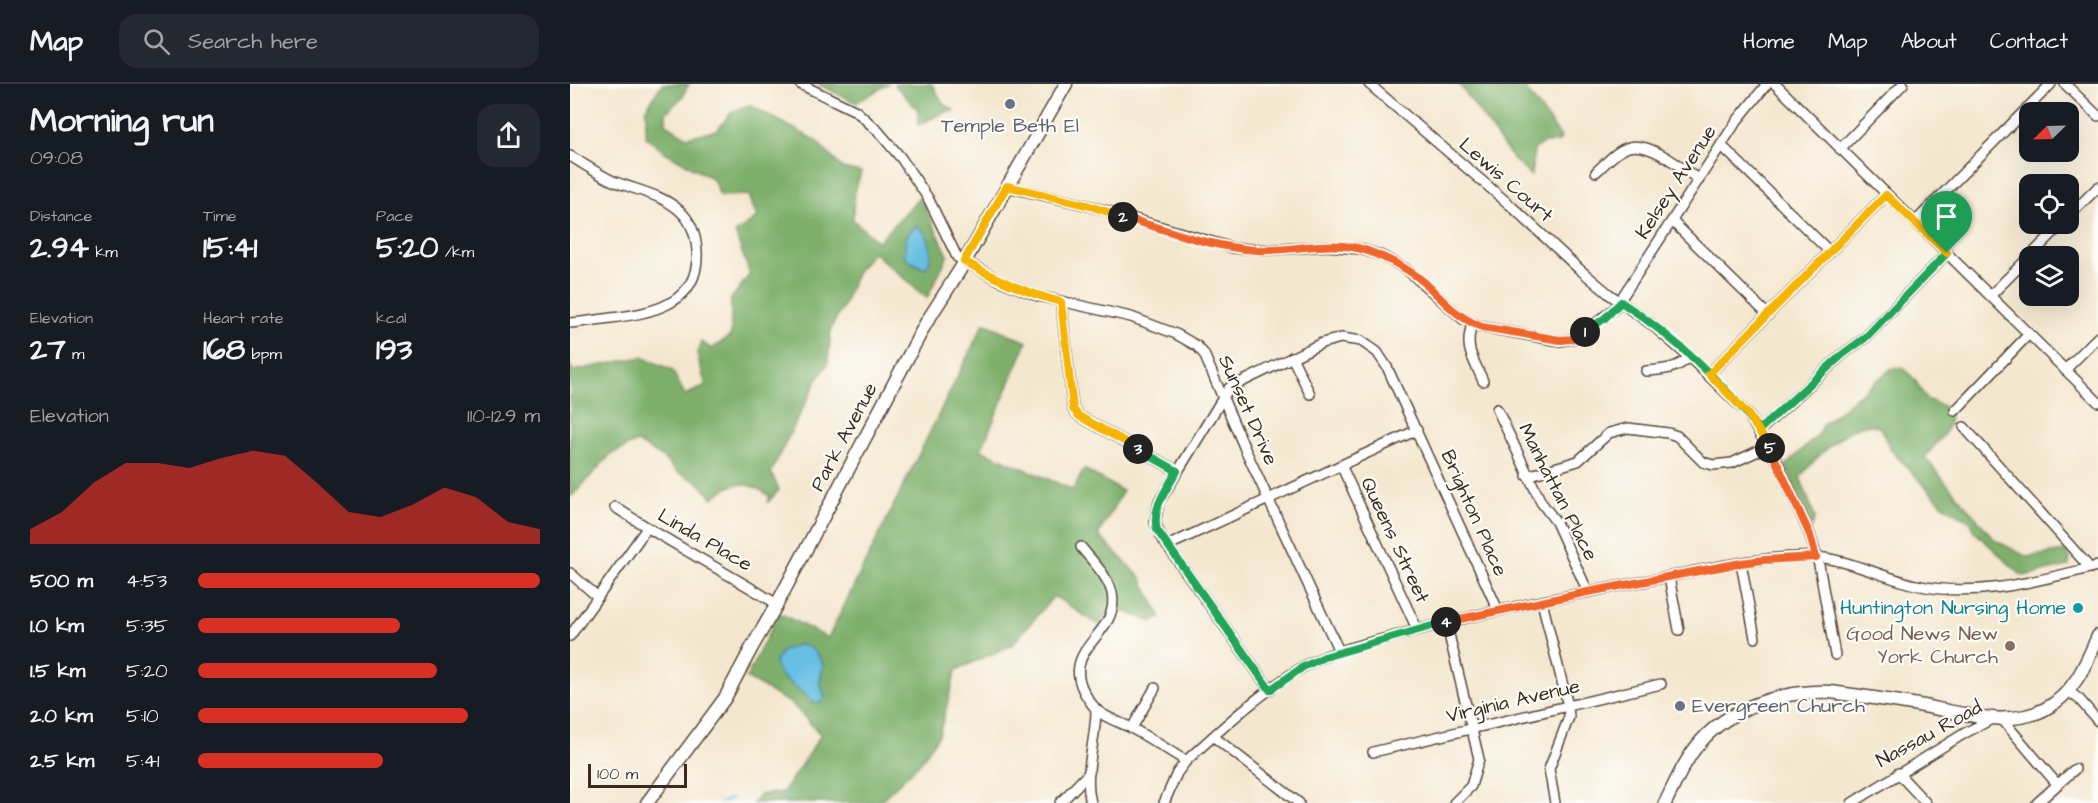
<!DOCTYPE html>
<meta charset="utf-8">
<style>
body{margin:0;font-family:"Architects Daughter",sans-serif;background:#242831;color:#f1f3f6;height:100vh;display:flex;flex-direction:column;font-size:22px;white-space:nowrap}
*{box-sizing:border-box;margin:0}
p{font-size:20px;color:#9ea1a6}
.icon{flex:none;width:33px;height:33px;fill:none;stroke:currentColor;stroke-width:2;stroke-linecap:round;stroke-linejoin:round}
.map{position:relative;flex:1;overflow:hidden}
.panel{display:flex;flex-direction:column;background:#171b24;width:570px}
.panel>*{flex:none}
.needle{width:39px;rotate:247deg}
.tools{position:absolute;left:1449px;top:18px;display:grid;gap:12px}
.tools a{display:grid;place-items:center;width:60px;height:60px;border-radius:12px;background:#171b24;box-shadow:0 6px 24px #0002;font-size:30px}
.scale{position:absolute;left:18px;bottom:15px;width:99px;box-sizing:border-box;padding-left:6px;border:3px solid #3b2a1e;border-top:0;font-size:16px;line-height:21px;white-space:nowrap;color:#3b2a1e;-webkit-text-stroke:4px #fdfcf7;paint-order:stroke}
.pin{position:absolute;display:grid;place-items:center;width:51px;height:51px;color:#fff;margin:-62px -26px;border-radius:50% 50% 50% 0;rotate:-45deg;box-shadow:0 0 6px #0007}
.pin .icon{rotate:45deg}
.km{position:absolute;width:30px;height:30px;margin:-15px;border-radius:50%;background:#222;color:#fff;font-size:16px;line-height:30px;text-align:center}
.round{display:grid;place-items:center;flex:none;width:63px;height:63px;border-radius:18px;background:#242831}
.overview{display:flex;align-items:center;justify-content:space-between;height:102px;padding:0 30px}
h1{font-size:33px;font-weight:800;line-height:45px}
.metrics{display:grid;grid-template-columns:repeat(3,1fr);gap:9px;height:102px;padding:6px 30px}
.metrics div{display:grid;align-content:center}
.metrics b{font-size:30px;font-weight:800}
.metrics small{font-size:16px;font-weight:400}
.metrics p{font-size:16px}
.chart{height:168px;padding:12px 30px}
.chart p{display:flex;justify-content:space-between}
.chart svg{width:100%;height:108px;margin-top:6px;fill:#d93025;opacity:.7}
ul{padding:0 30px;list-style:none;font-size:20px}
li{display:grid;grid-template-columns:96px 72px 1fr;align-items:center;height:45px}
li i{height:15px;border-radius:8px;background:#d93025}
header{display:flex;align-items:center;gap:36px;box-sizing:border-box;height:84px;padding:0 30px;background:#171b24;border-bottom:2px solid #363941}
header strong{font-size:28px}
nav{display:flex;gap:33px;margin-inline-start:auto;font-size:21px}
.search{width:420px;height:54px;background:#242831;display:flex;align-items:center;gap:15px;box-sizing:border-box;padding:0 21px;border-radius:18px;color:#9ea1a6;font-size:22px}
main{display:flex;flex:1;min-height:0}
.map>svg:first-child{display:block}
.forest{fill:#7eb06c;stroke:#5c6d45;stroke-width:1.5;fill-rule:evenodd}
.water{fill:#67bfe4;stroke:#517481;stroke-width:1.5}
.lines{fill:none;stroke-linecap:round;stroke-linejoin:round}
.stream{stroke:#67bfe4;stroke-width:2}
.minor-casing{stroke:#574639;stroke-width:12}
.major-casing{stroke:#574639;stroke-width:15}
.minor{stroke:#fff;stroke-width:9}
.major{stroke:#fff;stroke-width:12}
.split-1-casing{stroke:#fff;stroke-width:12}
.split-2-casing{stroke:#fff;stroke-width:12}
.split-3-casing{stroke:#fff;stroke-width:12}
.split-4-casing{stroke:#fff;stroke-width:12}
.split-5-casing{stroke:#fff;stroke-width:12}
.split-6-casing{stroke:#fff;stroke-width:12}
.split-1{stroke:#22a559;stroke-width:8}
.split-2{stroke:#f0652b;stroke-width:8}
.split-3{stroke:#f5b400;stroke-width:8}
.split-4{stroke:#22a559;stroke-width:8}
.split-5{stroke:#f0652b;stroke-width:8}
.split-6{stroke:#f5b400;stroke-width:8}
.worship-dot{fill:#6b7280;stroke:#fdfcf7;stroke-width:2}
.culture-dot{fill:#0f9aa8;stroke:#fdfcf7;stroke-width:2}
.education-dot{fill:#8d6e63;stroke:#fdfcf7;stroke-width:2}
.labels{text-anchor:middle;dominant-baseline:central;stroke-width:4.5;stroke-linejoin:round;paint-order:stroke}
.worship-label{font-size:20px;fill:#5b616d;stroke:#fdfcf7}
.street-label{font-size:20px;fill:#3b2a1e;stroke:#fdfcf7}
.culture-label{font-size:20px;fill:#0d838f;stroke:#fdfcf7;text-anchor:end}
.education-label{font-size:20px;fill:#785e54;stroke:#fdfcf7;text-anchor:end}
</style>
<header>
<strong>Map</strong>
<div class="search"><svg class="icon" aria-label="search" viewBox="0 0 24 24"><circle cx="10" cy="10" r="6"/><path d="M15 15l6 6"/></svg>Search here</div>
<nav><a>Home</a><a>Map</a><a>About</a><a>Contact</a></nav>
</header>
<main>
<section class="panel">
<div class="overview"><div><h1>Morning run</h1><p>09:08</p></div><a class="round"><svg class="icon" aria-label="share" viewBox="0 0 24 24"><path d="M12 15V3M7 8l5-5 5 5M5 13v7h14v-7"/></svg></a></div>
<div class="metrics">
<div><p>Distance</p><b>2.94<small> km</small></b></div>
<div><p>Time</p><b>15:41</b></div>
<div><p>Pace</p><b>5:20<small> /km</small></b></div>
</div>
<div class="metrics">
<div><p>Elevation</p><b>27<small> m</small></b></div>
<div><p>Heart rate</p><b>168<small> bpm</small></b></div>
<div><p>kcal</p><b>193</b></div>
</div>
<div class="chart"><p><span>Elevation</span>110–129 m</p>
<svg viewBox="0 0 160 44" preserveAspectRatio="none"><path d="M0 44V38L10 31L20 19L30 11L40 11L50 13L60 9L70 6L80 8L90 19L100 31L110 33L120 28L130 21L140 25L150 35L160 38V44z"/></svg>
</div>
<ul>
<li><b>500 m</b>4:53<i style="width:100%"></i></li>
<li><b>1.0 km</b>5:35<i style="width:59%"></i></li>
<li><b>1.5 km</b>5:20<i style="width:70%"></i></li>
<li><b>2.0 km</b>5:10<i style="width:79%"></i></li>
<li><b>2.5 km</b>5:41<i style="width:54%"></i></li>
</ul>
</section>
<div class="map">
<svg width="1528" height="719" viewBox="0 0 1528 719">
<rect width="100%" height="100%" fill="#fdfcf7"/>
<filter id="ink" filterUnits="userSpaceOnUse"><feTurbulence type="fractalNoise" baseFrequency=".0167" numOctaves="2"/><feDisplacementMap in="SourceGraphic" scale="12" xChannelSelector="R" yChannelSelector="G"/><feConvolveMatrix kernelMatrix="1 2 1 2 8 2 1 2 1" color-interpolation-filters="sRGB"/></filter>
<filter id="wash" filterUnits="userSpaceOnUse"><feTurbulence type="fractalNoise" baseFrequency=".008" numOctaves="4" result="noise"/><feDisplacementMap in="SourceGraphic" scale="24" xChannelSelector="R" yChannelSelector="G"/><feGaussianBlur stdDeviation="1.35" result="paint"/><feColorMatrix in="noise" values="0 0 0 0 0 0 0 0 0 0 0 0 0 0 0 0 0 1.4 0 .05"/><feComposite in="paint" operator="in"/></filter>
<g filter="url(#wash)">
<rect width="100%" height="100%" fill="#f4e7cf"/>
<g class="forest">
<path d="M92 0H119L112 13 96 29V40L117 53 147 46 162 28 180 21 245 56 272 84 291 88 284 110 283 136 308 158 350 113 378 171 357 214 303 168 286 189 274 221 261 244 258 279 246 298 201 388 209 406 198 418 199 412C177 395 162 397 143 414L128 398 107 388 91 372 67 358 41 370 3 411 0 412V281L3 287 72 273 102 286 115 311 136 302 127 271 131 258 142 265 161 251V215L180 190 165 149 187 134 179 111 150 112 143 95 93 67 76 53V25ZM358 154 360 175 352 184 335 173Z"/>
<polygon points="248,0 318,0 286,19"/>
<path d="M324 0H362L373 19 385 27C373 26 359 37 348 41V26Z"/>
<polygon points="889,0 952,0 991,53 989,58 973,59 964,66 961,92 943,75"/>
<path d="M414 239 457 258 411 366 503 406 514 385 553 407 528 451 571 494 591 534 582 538 542 522 529 541 484 512 442 561 386 586 369 651 350 679 308 719H183L189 711 213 708 251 651 222 620 176 594 209 529 258 554ZM253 580 250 599 244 619 238 610 215 596Z"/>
<path d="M1332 283 1345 296 1356 315 1378 324C1385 349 1366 355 1355 374L1425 456 1457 473 1494 467 1500 473 1499 482 1453 492 1449 489 1404 447 1401 438 1373 421 1320 365 1311 344C1307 343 1302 340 1297 341 1276 342 1243 377 1230 393L1245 433 1242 443 1216 381 1249 350 1252 341 1321 285Z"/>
</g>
<g class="water">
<path d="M347 142C360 149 366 173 355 184L341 178 335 173C334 160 335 148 347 142Z"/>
<path d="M228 561 237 562 247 570 253 580 250 599 255 613 251 619H244C232 603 207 598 205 577L213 566Z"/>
</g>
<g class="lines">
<polyline class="stream" points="150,719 162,714"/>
</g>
</g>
<g filter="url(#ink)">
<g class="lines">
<defs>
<g id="minor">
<polyline points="230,0 286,27 308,47 331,74 358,114 387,173 431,197 468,212 561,233 606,250 627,262 634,270 643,291 675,365 769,567"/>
<polyline points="799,0 940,121 1008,184 1039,210 1081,240 1119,273 1177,329 1209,381 1240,451 1249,481 1265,571"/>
<polyline points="1205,0 1528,318"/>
<polyline points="1495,0 1528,32"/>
<polyline points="1151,61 1260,168"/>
<polyline points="1270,65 1333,0"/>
<path d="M0 72C14 80 28 90 43 97 65 106 92 110 110 127 121 137 126 152 127 167 130 221 81 229 41 234 27 236 14 238 0 239"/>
<path d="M1026 88C1035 80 1047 66 1059 63 1080 57 1113 85 1129 96"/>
<polyline points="437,103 520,122 663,164 699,166 757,162 791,165 812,172 836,185 894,236 912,243 990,257 1002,255 1015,248 1045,224 1166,38 1197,0"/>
<polyline points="1498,133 1528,103"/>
<polyline points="1103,138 1198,231"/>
<polyline points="1345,138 1481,0"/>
<polyline points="1421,211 1492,140"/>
<polyline points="491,218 503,325 509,332 607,387"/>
<path d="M902 240C894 266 903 273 913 297"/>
<polyline points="722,273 740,310"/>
<polyline points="1495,286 1528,253"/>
<path d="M1076 287C1092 286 1108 285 1119 273"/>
<polyline points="1139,290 1316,111"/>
<polyline points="927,325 971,418 986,438 1018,508"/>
<polyline points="1385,327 1459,250"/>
<polyline points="1394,343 1520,484"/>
<polyline points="1189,347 1273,270 1295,254 1377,169"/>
<polyline points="771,381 847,545"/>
<polyline points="957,392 1008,377 1039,349 1058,344 1098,349 1107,352 1133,378 1143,381 1162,379 1199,362"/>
<path d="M45 423C98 458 154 487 207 520"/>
<polyline points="597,462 847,346"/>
<path d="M511 463C522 477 538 492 542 509 552 555 476 565 525 624 532 633 550 638 561 644 580 654 598 666 616 677"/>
<polyline points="1171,479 1185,554"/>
<polyline points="0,489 28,513"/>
<polyline points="1099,493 1109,546"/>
<polyline points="972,518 998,622 999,633 979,685 985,719"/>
<polyline points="876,538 909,675 901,702 884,719"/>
<polyline points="0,552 77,444"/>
<polyline points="700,606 591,453 585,438 589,418 659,304 752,259 771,254 791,257 807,268 817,283 928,526"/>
<polyline points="1498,607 1509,615 1528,637"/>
<polyline points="1431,634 1487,700"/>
<polyline points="562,644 585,604"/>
<polyline points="644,653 729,719"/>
<polyline points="803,668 1091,600"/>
<polyline points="1328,689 1356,719"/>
<polyline points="490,719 519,689"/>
<path d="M521 719C513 690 526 657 526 626"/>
<path d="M594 719 607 689 616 677C652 644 691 608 733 583 761 567 794 560 825 552 907 529 992 513 1076 497 1131 487 1187 471 1244 473 1274 474 1315 494 1346 501 1407 515 1470 496 1528 482"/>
<polyline points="1282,719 1395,649 1424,634"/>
<polyline points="1467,719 1505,685"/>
</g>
<g id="major">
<polyline points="77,719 155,614 182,563 207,520 356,239 391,184 496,0"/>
<path d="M1095 719C1105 700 1113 679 1127 662 1158 623 1213 606 1261 608 1290 612 1319 616 1348 621 1388 628 1437 645 1475 625 1504 610 1516 580 1528 552"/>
</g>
</defs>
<use href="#minor" class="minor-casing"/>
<use href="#major" class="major-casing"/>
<use href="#minor" class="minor"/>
<use href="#major" class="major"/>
</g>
</g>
<g class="lines" filter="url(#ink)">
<defs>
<path id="split-1" d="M1015 248 1035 234 1051 218C1101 251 1154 298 1189 346L1273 270 1295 254 1377 169"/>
<path id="split-2" d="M553 133C594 145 643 164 686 166 722 168 759 155 795 166 817 174 837 183 855 199 873 216 887 234 912 243L990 256 1002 255 1015 248"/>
<path id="split-3" d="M553 133 520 122 437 102 394 177C425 195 457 209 491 218L503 325 509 332 568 365"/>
<path id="split-4" d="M568 365 607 387C597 405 581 424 587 446L700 606 733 583 754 573 876 538"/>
<polyline id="split-5" points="876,538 1018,508 1171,479 1193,476 1246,473 1240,451 1200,364"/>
<polyline id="split-6" points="1200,364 1177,329 1139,290 1316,111 1377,169"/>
</defs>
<use href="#split-1" class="split-1-casing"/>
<use href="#split-2" class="split-2-casing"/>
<use href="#split-3" class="split-3-casing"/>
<use href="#split-4" class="split-4-casing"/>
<use href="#split-5" class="split-5-casing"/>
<use href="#split-6" class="split-6-casing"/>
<use href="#split-1" class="split-1"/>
<use href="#split-2" class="split-2"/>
<use href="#split-3" class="split-3"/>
<use href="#split-4" class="split-4"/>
<use href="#split-5" class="split-5"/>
<use href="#split-6" class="split-6"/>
</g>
<g class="worship-dot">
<circle cx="440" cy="20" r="6"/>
<circle cx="1110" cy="622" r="6"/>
</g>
<circle class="culture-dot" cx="1508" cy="524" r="6"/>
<circle class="education-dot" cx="1440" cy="562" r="6"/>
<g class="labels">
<g class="worship-label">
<text x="440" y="42">Temple Beth El</text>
<text x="1122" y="622" text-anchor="start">Evergreen Church</text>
</g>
<g class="street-label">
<text transform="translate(936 96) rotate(41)">Lewis Court</text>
<text transform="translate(1106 98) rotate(-57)">Kelsey Avenue</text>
<text transform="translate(678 326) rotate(66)">Sunset Drive</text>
<text transform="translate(274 353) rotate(-62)">Park Avenue</text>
<text transform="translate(988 408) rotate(63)">Manhattan Place</text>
<text transform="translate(904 429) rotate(66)">Brighton Place</text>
<text transform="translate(135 456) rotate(30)">Linda Place</text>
<text transform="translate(825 456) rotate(65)">Queens Street</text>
<text transform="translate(943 617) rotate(-13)">Virginia Avenue</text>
<text transform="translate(1359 650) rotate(-29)">Nassau Road</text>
</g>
<g class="culture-label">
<text x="1496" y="524">Huntington Nursing Home</text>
</g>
<g class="education-label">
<text x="1428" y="550">Good News New<tspan x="1428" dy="23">York Church</tspan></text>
</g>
</g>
</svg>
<div class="tools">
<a><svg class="needle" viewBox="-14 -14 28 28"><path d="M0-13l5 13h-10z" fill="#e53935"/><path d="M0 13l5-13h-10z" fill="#9ea1a6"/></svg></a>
<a><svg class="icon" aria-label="locate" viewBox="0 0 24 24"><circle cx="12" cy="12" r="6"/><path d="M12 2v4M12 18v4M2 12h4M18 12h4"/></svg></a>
<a><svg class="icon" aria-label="layers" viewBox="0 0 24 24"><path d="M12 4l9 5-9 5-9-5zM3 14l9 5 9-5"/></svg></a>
</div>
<div class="scale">100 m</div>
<div class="pin" style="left:1377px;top:169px;background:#1e9e55"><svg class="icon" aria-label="arrive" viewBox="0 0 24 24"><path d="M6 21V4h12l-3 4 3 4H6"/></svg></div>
<b class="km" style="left:1015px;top:248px">1</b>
<b class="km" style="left:553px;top:133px">2</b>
<b class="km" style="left:568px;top:365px">3</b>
<b class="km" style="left:876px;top:538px">4</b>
<b class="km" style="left:1200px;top:364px">5</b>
</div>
</main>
